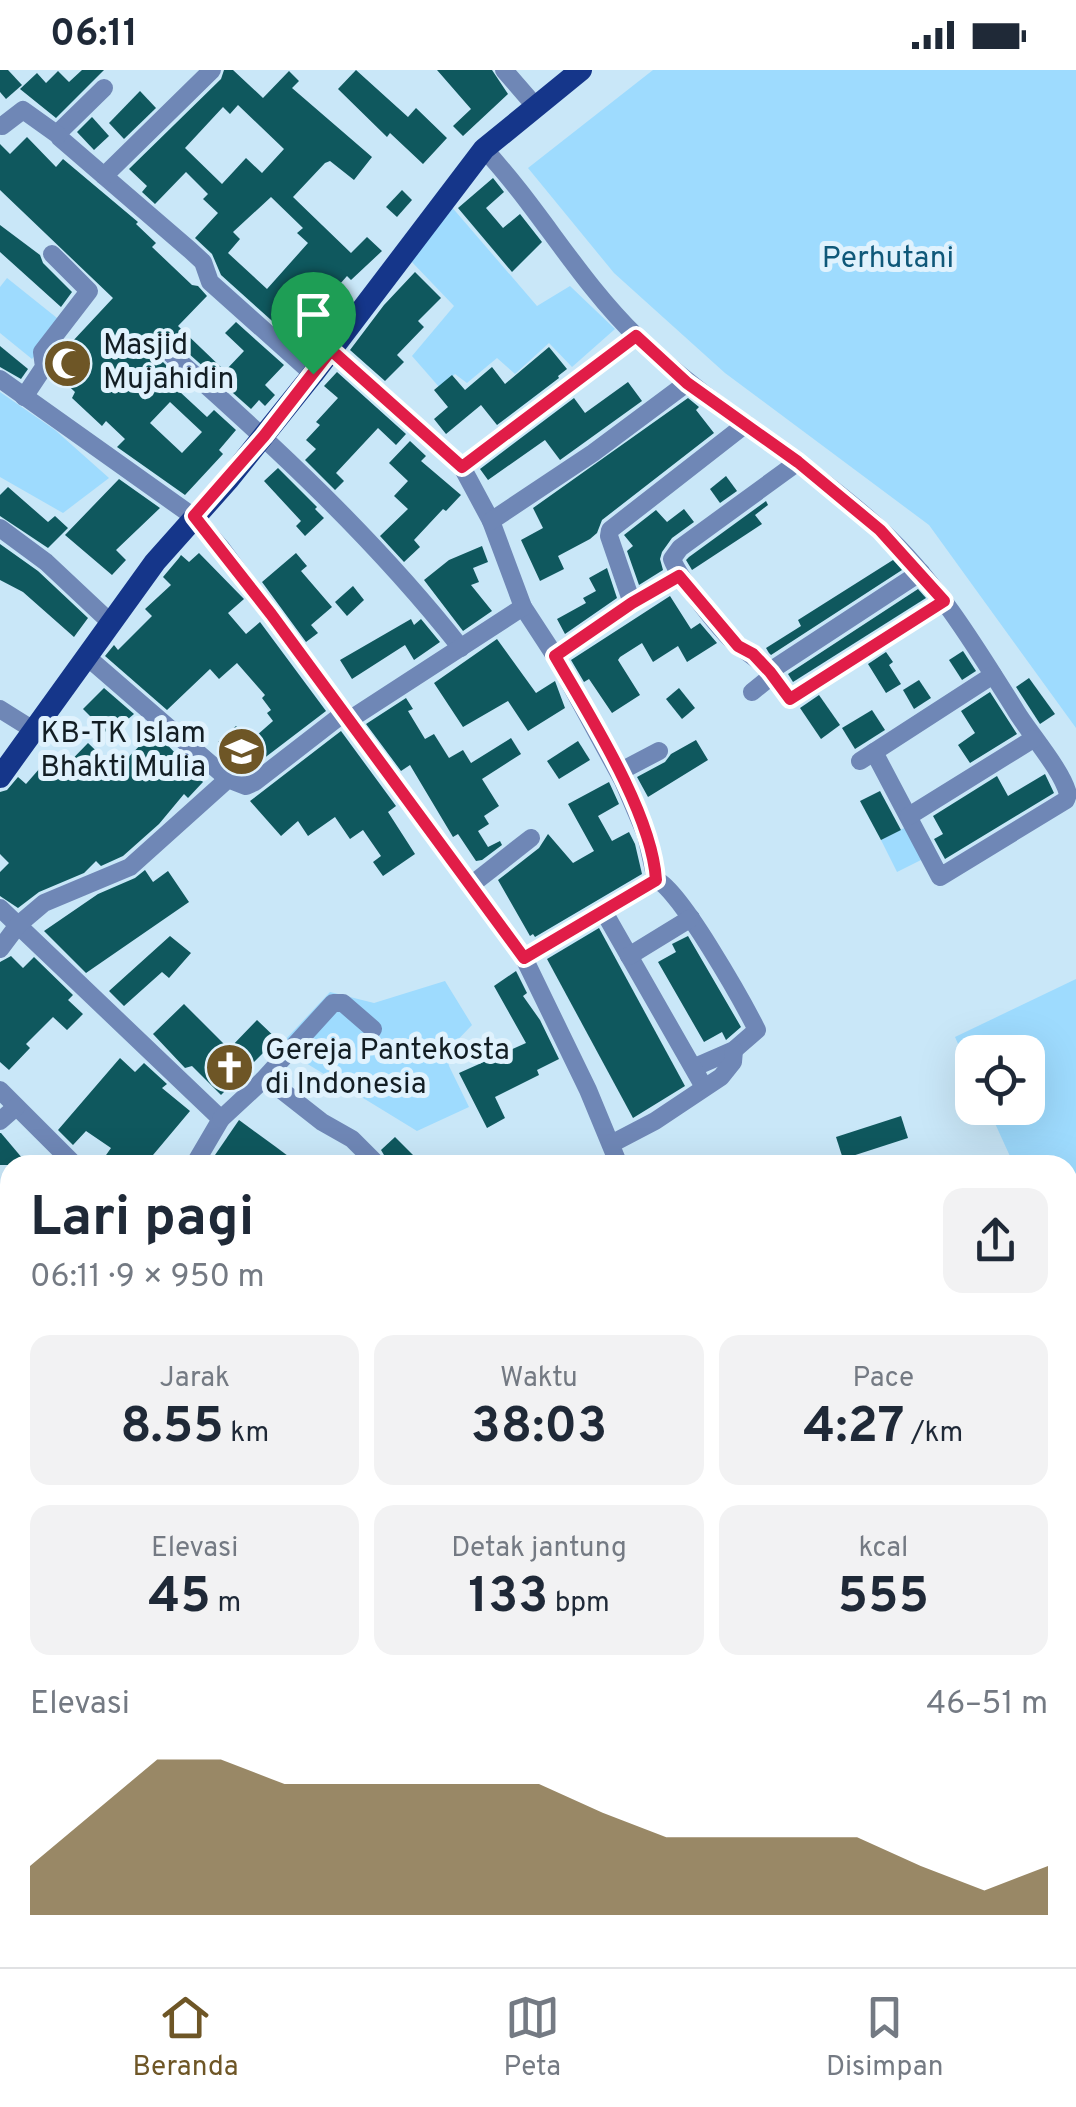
<!DOCTYPE html>
<html lang="id">
<meta charset="utf-8">
<style>
body{margin:0;font-family:Overpass,sans-serif;background:#f2f2f3;color:#1f2937;height:100vh;display:flex;flex-direction:column;font-size:38px;white-space:nowrap}
*{box-sizing:border-box;margin:0}
p{font-size:32px;color:#747a83}
.icon{flex:none;width:55px;height:55px;fill:none;stroke:currentColor;stroke-width:2;stroke-linecap:round;stroke-linejoin:round}
.map{position:relative;flex:1;overflow:hidden}
.drawer{position:absolute;left:0px;top:1085px;width:1078px;height:812px;display:flex;flex-direction:column;background:#fff;border-radius:30px 30px 0 0;box-shadow:0 10px 40px #0002}
.drawer>*{flex:none}
.controls{position:absolute;left:955px;top:965px;display:grid;gap:20px}
.controls a{display:grid;place-items:center;width:90px;height:90px;border-radius:20px;background:#fff;box-shadow:0 10px 40px #0002;font-size:50px}
.pin{position:absolute;display:grid;place-items:center;width:85px;height:85px;color:#fff;margin:-102px -42px;border-radius:50% 50% 50% 0;rotate:-45deg;box-shadow:0 0 10px #0007}
.pin .icon{rotate:45deg}
.round{display:grid;place-items:center;flex:none;width:105px;height:105px;border-radius:20px;background:#f2f2f3}
.head{display:flex;align-items:center;justify-content:space-between;height:170px;padding:0 30px}
h1{font-size:55px;font-weight:700;line-height:75px}
.figures{display:grid;grid-template-columns:repeat(3,1fr);gap:15px;height:170px;padding:10px 30px}
.figures div{display:grid;align-content:center;border-radius:20px;background:#f2f2f3;text-align:center}
.figures b{font-size:50px;font-weight:700}
.figures small{font-size:28px;font-weight:400}
.figures p{font-size:28px}
.chart{height:280px;padding:20px 30px}
.chart p{display:flex;justify-content:space-between}
.chart svg{width:100%;height:180px;margin-top:10px;fill:#6e5626;opacity:.7}
.status{display:flex;justify-content:space-between;align-items:center;height:70px;padding:0 50px;background:#fff;direction:ltr}
.status svg{height:28px;fill:currentColor}
.dock{display:flex;justify-content:space-around;align-items:center;height:140px;border-top:2px solid #e0e1e3;background:#fff;font-size:28px;color:#747a83}
.dock a{display:grid;justify-items:center;gap:5px}
.dock .selected{color:#6e5626}
.map>svg:first-child{display:block}
.green{fill:#9edbfe}
.building{fill:#0f585e;fill-rule:evenodd}
.lines{fill:none;stroke-linecap:round;stroke-linejoin:round}
.minor{stroke:#6f87b6;stroke-width:18}
.major{stroke:#15368a;stroke-width:22}
.route-casing{stroke:#fff;stroke-width:20}
.route{stroke:#e11d48;stroke-width:12}
.labels{text-anchor:middle;dominant-baseline:central;stroke-width:10;stroke-linejoin:round;paint-order:stroke}
.park-label{font-size:30px;fill:#0f5879;stroke:#e0f2fd}
.poi-label{font-size:30px;fill:#131e24;stroke:#e0f2fd;text-anchor:start}
</style>
<div class="status"><b>06:11</b><svg viewBox="0 0 49 12"><path d="M0 12V9h3v3zM5 12V6h3v6zM10 12V3h3v9zM15 12V0h3v12zM26 1h20v11H26zM47 4h2v5h-2z"/></svg></div>
<div class="map">
<svg width="1076" height="1897" viewBox="0 0 1076 1897">
<rect width="100%" height="100%" fill="#c9e7f8"/>
<g class="green">
<polygon points="653,0 1076,0 1076,658 929,455 725,303 614,203 528,98"/>
<polygon points="450,135 537,236 570,216 615,259 572,297 549,273 515,304 497,288 467,313 455,304 440,318 412,286 454,236 409,189"/>
<polygon points="7,208 62,252 32,289 0,263 0,217"/>
<polygon points="0,322 55,360 109,408 63,443 0,407"/>
<polygon points="906,757 923,789 897,802 881,770"/>
<polygon points="1076,909 1076,1246 1068,1235 1068,1207 1074,1201 1068,1191 1068,1095 1014,1095 988,1038 1028,1038 1028,982 972,982 972,1005 955,967"/>
<polygon points="445,911 472,955 446,982 449,996 469,1037 417,1061 301,990 285,970 330,922 374,933"/>
<polygon points="10,1621 10,1715 0,1701 0,1636"/>
<polygon points="1076,1722 1076,1897 953,1897 953,1888 1068,1888 1068,1727"/>
<polygon points="115,1888 274,1888 263,1897 125,1897"/>
<polygon points="282,1888 494,1888 501,1897 292,1897"/>
</g>
<g class="building">
<polygon points="0,0 8,0 22,15 6,29 0,22"/>
<polygon points="82,0 104,0 56,48 20,19 37,3 46,13 58,1 69,12"/>
<path d="M224 0H233L263 28 289 1 299 11 292 18 372 87 354 110 330 91 325 93 293 127 351 183 367 167 382 181 351 210 347 206 309 249 298 239 280 258 221 205 212 184 195 168 218 143 203 129 208 124 186 102 155 134 142 122 147 116 129 99 221 9ZM238 35 284 79 262 103 246 88 222 114 185 78 223 37 230 44ZM271 127 303 158 297 163 308 173 267 219 228 183 240 169 233 162Z"/>
<polygon points="356,0 408,47 416,38 447,68 423,94 390,63 387,67 338,19"/>
<polygon points="437,0 492,0 508,24 463,66 453,56 471,39"/>
<polygon points="140,21 156,38 124,69 109,53"/>
<polygon points="92,47 109,66 94,80 77,62"/>
<path d="M27 67 56 97 63 89 138 152 136 154 156 173 152 177 192 215 198 216 207 226 178 256 225 301 244 281 225 263 236 252 284 295 265 315 275 325 265 336 259 330 251 339 179 275 168 272 161 276 160 289 174 303 170 307 183 319 180 322 207 347 214 340 236 360 219 380 223 384 185 425 117 377 125 369 106 351 102 356 72 328 75 322 55 303V286L68 269 71 273 113 228 0 120V74L10 84ZM170 332 202 362 182 383 150 353Z"/>
<polygon points="493,108 504,122 486,138 503,158 520,144 542,172 512,202 458,138"/>
<polygon points="402,120 412,130 397,147 386,137"/>
<polygon points="0,155 40,185 43,193 72,222 61,237 0,182"/>
<polygon points="415,202 441,228 418,251 424,257 397,285 404,292 385,311 350,280 384,235"/>
<polygon points="0,276 28,299 21,309 0,297"/>
<polygon points="549,277 567,299 558,306 559,308 497,355 481,335 446,364 434,349 448,337 434,320 452,305 465,320 492,297 505,314"/>
<polygon points="337,302 406,364 396,375 378,358 336,403 344,411 335,420 305,390 316,379 306,370 320,355 316,352 338,328 324,316"/>
<polygon points="628,312 642,331 560,390 545,370 488,410 480,399 574,328 585,343"/>
<polygon points="688,328 699,337 696,340 714,363 602,450 597,463 590,469 558,486 564,499 540,511 521,470 543,458 533,438"/>
<polygon points="410,371 426,386 421,391 461,425 446,441 443,439 414,470 420,477 404,492 380,466 408,439 394,426 408,411 389,393"/>
<polygon points="278,398 317,437 315,439 324,448 305,466 296,456 301,451 264,411"/>
<polygon points="726,406 737,421 720,433 710,419"/>
<polygon points="119,409 160,438 116,480 126,490 112,505 65,465"/>
<polygon points="8,417 48,452 55,446 68,458 48,478 0,446 0,425"/>
<polygon points="766,431 768,435 755,445 762,454 692,500 686,490 689,487"/>
<polygon points="684,439 694,452 672,468 662,482 660,489 663,500 639,515 627,481 633,476 624,465 656,440 667,452"/>
<polygon points="0,474 38,501 88,548 74,567 23,522 0,510"/>
<polygon points="482,476 488,492 473,498 479,512 471,515 492,541 463,561 424,510 449,490"/>
<polygon points="199,483 244,529 228,543 246,564 260,552 326,641 246,702 218,672 236,656 249,672 273,651 267,643 271,640 262,628 265,625 237,593 219,609 210,599 167,640 105,586 114,575 118,580 152,546 145,539 171,515 163,507 179,488 181,485 189,492"/>
<polygon points="296,483 307,496 301,501 332,537 311,555 318,563 306,572 262,512"/>
<polygon points="893,490 902,500 771,585 769,583 766,578 801,556 798,550"/>
<polygon points="607,498 617,528 565,564 557,549 586,533 583,528 596,521 589,508"/>
<polygon points="353,516 364,530 347,546 335,532"/>
<polygon points="918,519 926,528 793,612 788,604"/>
<polygon points="670,526 691,559 700,553 717,573 687,592 678,576 653,592 642,573 620,587 618,590 640,625 612,643 589,609 584,612 571,590"/>
<polygon points="411,549 414,555 421,549 440,572 414,590 405,575 352,609 340,590"/>
<polygon points="497,569 536,623 555,611 565,638 528,661 508,631 463,657 434,613"/>
<polygon points="963,581 976,601 962,610 949,590"/>
<polygon points="886,582 893,592 889,595 901,614 886,623 868,594"/>
<polygon points="1029,608 1055,644 1040,654 1016,617"/>
<polygon points="919,610 931,628 914,639 903,620"/>
<polygon points="104,618 134,644 109,665 83,639"/>
<polygon points="679,618 695,638 682,649 666,629"/>
<polygon points="990,622 1017,664 970,693 958,675 975,663 961,641"/>
<polygon points="819,625 840,655 821,669 800,638"/>
<polygon points="406,628 413,639 408,641 425,669 434,664 449,688 463,680 471,693 511,668 521,684 482,709 499,736 484,746 489,754 478,761 488,777 500,771 502,775 482,790 476,791 458,764 453,767 410,695 401,701 366,654"/>
<polygon points="872,640 885,660 855,679 842,658"/>
<polygon points="154,661 203,712 188,728 184,724 159,754 123,786 101,796 96,791 84,803 39,822 18,838 0,826 0,802 9,793 0,784 0,722 7,720 18,707 26,714 40,698 53,709 88,673 116,700"/>
<polygon points="341,661 396,736 388,742 415,784 383,806 373,792 381,786 363,760 350,769 335,747 308,766 298,751 281,766 250,731"/>
<polygon points="696,670 708,690 648,727 637,707 665,692 671,684"/>
<polygon points="578,671 590,690 559,709 547,691"/>
<polygon points="1045,704 1054,723 945,789 934,769 943,764 933,746 997,706 1008,726"/>
<polygon points="609,712 619,734 598,746 612,771 629,762 635,774 642,804 535,867 533,864 530,866 498,810 539,778 548,764 573,793 594,781 568,734"/>
<polygon points="880,721 901,760 881,770 860,731"/>
<polygon points="145,800 153,812 168,801 189,832 86,903 44,861 98,824 135,808"/>
<polygon points="599,858 685,1016 633,1048 547,889"/>
<polygon points="170,866 191,883 169,908 162,902 124,936 109,921"/>
<polygon points="688,866 741,957 726,970 722,962 704,972 658,892 676,882 672,874"/>
<polygon points="11,886 23,898 34,887 73,925 68,930 83,944 67,960 53,947 26,974 30,978 9,1000 0,992 0,892"/>
<polygon points="516,901 527,923 523,926 540,950 559,989 537,1000 539,1005 495,1027 505,1048 487,1058 459,1003 526,973 494,916"/>
<polygon points="184,934 229,979 257,950 280,972 269,985 265,981 221,1025 192,996 185,998 153,964"/>
<polygon points="120,988 135,1002 144,993 167,1014 162,1018 190,1041 153,1085 168,1095 99,1095 111,1078 86,1061 73,1075 58,1060"/>
<polygon points="901,1046 908,1068 843,1089 836,1067"/>
<polygon points="239,1050 276,1077 300,1095 229,1095 215,1085"/>
<polygon points="0,1063 1,1063 28,1095 0,1095"/>
<polygon points="395,1067 414,1086 404,1095 390,1095 381,1080"/>
</g>
<g class="lines">
<g class="minor">
<polyline points="504,0 536,37"/>
<polyline points="104,18 60,61 60,68 190,180 203,192 210,212 313,304"/>
<polyline points="2,56 23,40 58,65"/>
<path d="M484 79C539 138 579 211 637 267 712 339 804 389 881 460 937 512 976 577 1016 641 1030 664 1062 700 1068 724L1066 730 940 807 874 682"/>
<polyline points="104,106 212,0"/>
<polyline points="331,279 462,397 491,451 523,537 555,586 623,711 646,765 656,810"/>
<path d="M171 284C274 375 376 470 461 578"/>
<polyline points="0,309 194,447 222,479 524,888 588,1020 619,1095"/>
<polyline points="24,327 44,297 42,282 89,221 52,184"/>
<path d="M798 392 680 478 672 489C678 506 724 567 740 577 751 585 760 591 770 601L921 502"/>
<polyline points="462,397 636,266"/>
<polyline points="491,451 593,383 687,313"/>
<polyline points="0,458 46,492 111,553"/>
<polyline points="632,533 679,506"/>
<polyline points="86,586 228,709"/>
<polyline points="555,586 632,533 609,466 610,460 746,354"/>
<polyline points="770,601 790,629 944,531"/>
<polyline points="752,622 773,605"/>
<polyline points="0,639 35,661"/>
<polyline points="349,650 523,537"/>
<polyline points="860,691 993,605"/>
<polyline points="619,702 659,681"/>
<polyline points="909,746 1033,669"/>
<path d="M656 810C678 816 744 934 757 960L734 980 695 997"/>
<polyline points="471,815 531,768"/>
<polyline points="0,838 221,1049 194,1095"/>
<polyline points="604,842 704,1017"/>
<polyline points="0,879 18,855 44,833 130,797 228,709 246,716 255,712 344,643"/>
<polyline points="629,886 691,848"/>
<polyline points="524,888 656,810"/>
<polyline points="263,1010 333,933 343,933 373,959"/>
<polyline points="0,1020 75,1095"/>
<polyline points="221,1049 263,1010 271,1012 322,1052 352,1069 378,1095"/>
<polyline points="0,1051 16,1037"/>
<polyline points="611,1074 655,1051 721,1007 733,992 734,980"/>
<polyline points="0,1166 10,1157"/>
<polyline points="1068,1300 1076,1314"/>
<polyline points="1068,1342 1076,1337"/>
<polyline points="0,1371 10,1383"/>
<polyline points="1068,1401 1076,1394"/>
<polyline points="1068,1418 1076,1427"/>
<polyline points="0,1484 10,1472"/>
<polyline points="910,1888 910,1897"/>
<polyline points="827,1897 831,1888"/>
</g>
<polyline class="major" points="0,707 155,492 229,409 313,304 484,79 581,0"/>
</g>
<g class="lines">
<defs>
<path id="route" d="M636 266 687 313 798 392 880 460 944 531 790 629 770 602 753 584 738 576 679 506 632 533 555 586C589 645 652 743 656 810L524 888 271 544 194 446 264 366 331 280 462 397Z"/>
</defs>
<use href="#route" class="route-casing"/>
<use href="#route" class="route"/>
</g>
<defs>
<symbol id="mosque-disc" viewBox="-11 -11 22 22"><circle r="9.5" fill="#6e5626" stroke="#e0f2fd"/><path d="M3.5-4.9A6 6 0 1 0 3.5 4.9A5 5 0 1 1 3.5-4.9Z" fill="#fff"/></symbol>
<symbol id="school-disc" viewBox="-11 -11 22 22"><circle r="9.5" fill="#6e5626" stroke="#e0f2fd"/><path d="M0-5L7-2L0 1L-7-2ZM-4 1L0 2.5L4 1V4Q0 6-4 4Z" fill="#fff"/></symbol>
<symbol id="church-disc" viewBox="-11 -11 22 22"><circle r="9.5" fill="#6e5626" stroke="#e0f2fd"/><path d="M-1.2-6h2.4v3.5h3.3v2.4h-3.3V6h-2.4V-.1h-3.3v-2.4h3.3Z" fill="#fff"/></symbol>
</defs>
<g fill-rule="evenodd">
<use href="#mosque-disc" x="40" y="266" width="55" height="55"/>
<use href="#school-disc" x="214" y="654" width="55" height="55"/>
<use href="#church-disc" x="202" y="970" width="55" height="55"/>
</g>
<g class="labels">
<g class="park-label">
<text x="888" y="189">Perhutani</text>
</g>
<g class="poi-label">
<text x="103" y="276">Masjid<tspan x="103" dy="34">Mujahidin</tspan></text>
<text x="206" y="664" text-anchor="end">KB-TK Islam<tspan x="206" dy="34">Bhakti Mulia</tspan></text>
<text x="265" y="981">Gereja Pantekosta<tspan x="265" dy="34">di Indonesia</tspan></text>
</g>
</g>
</svg>
<div class="controls">
<a><svg class="icon" aria-label="locate" viewBox="0 0 24 24"><circle cx="12" cy="12" r="6"/><path d="M12 2v4M12 18v4M2 12h4M18 12h4"/></svg></a>
</div>
<div class="pin" style="left:313px;top:304px;background:#1e9e55"><svg class="icon" aria-label="arrive" viewBox="0 0 24 24"><path d="M6 21V4h12l-3 4 3 4H6"/></svg></div>
<section class="drawer">
<div class="head"><div><h1>Lari pagi</h1><p>06:11 · 9 × 950 m</p></div><a class="round"><svg class="icon" aria-label="share" viewBox="0 0 24 24"><path d="M12 15V3M7 8l5-5 5 5M5 13v7h14v-7"/></svg></a></div>
<div class="figures">
<div><p>Jarak</p><b>8.55<small> km</small></b></div>
<div><p>Waktu</p><b>38:03</b></div>
<div><p>Pace</p><b>4:27<small> /km</small></b></div>
</div>
<div class="figures">
<div><p>Elevasi</p><b>45<small> m</small></b></div>
<div><p>Detak jantung</p><b>133<small> bpm</small></b></div>
<div><p>kcal</p><b>555</b></div>
</div>
<div class="chart"><p><span>Elevasi</span>46–51 m</p>
<svg viewBox="0 0 160 44" preserveAspectRatio="none"><path d="M0 44V32L10 19L20 6L30 6L40 12L50 12L60 12L70 12L80 12L90 19L100 25L110 25L120 25L130 25L140 32L150 38L160 32V44z"/></svg>
</div>
</section>
</div>
<nav class="dock">
<a class="selected"><svg class="icon" aria-label="home" viewBox="0 0 24 24"><path d="M3 11l9-7 9 7M6 9v11h12V9"/></svg>Beranda</a>
<a><svg class="icon" aria-label="map" viewBox="0 0 24 24"><path d="M3 6l6-2 6 2 6-2v14l-6 2-6-2-6 2zM9 4v14M15 6v14"/></svg>Peta</a>
<a><svg class="icon" aria-label="saved" viewBox="0 0 24 24"><path d="M7 4h10v16l-5-4-5 4z"/></svg>Disimpan</a>
</nav>
